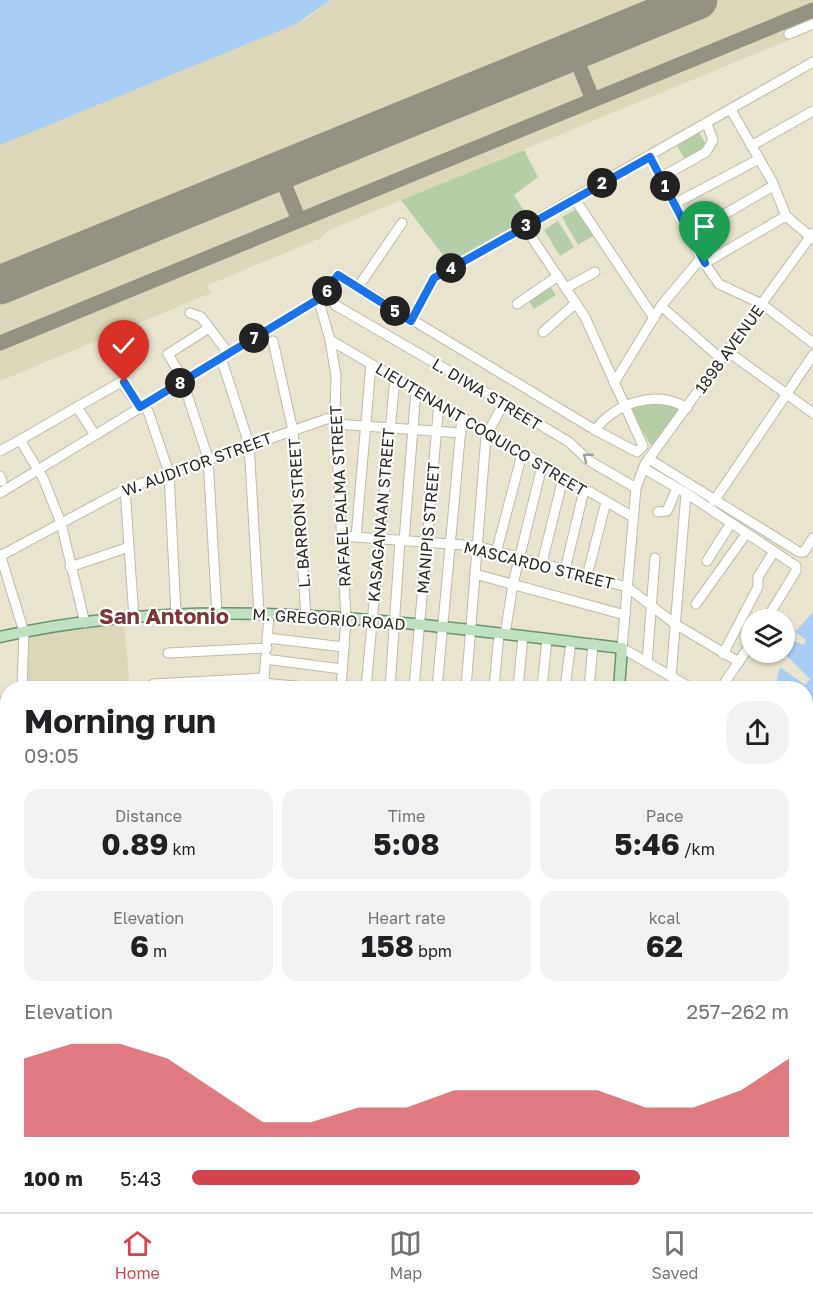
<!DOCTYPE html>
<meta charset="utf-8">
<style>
body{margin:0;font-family:"Golos Text",sans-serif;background:#f2f2f2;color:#202124;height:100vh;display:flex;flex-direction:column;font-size:22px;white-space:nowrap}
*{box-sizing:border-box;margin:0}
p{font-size:20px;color:#757577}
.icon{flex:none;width:33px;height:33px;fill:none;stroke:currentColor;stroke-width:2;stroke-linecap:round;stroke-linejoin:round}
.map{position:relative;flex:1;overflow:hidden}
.sheet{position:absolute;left:0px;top:681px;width:813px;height:531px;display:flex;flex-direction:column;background:#fff;border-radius:24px 24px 0 0;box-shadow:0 2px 4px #0004}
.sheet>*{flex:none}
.tools{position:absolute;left:741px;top:609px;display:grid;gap:12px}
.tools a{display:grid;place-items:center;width:54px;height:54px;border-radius:50%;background:#fff;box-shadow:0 2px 4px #0004;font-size:30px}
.pin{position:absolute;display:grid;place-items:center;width:51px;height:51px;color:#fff;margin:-62px -26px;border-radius:50% 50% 50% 0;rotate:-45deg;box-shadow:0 0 6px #0007}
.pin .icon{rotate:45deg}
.km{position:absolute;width:30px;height:30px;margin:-15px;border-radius:50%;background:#222;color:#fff;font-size:16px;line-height:30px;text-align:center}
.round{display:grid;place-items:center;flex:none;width:63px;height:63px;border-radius:24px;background:#f2f2f2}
.head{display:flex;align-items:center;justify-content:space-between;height:102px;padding:0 24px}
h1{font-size:33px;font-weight:700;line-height:45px}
.stats{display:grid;grid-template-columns:repeat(3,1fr);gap:9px;height:102px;padding:6px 24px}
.stats div{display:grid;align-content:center;border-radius:15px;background:#f2f2f2;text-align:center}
.stats b{font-size:30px;font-weight:700}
.stats small{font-size:16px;font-weight:400}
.stats p{font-size:16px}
.chart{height:168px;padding:12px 24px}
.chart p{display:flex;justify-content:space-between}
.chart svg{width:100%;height:108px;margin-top:6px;fill:#d4444d;opacity:.7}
ul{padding:0 24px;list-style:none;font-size:20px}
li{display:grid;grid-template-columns:96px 72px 1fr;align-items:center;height:45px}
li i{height:15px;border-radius:8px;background:#d4444d}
.tab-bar{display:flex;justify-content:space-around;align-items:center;height:84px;border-top:2px solid #e0e0e0;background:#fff;font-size:16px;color:#757577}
.tab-bar a{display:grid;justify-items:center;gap:3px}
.tab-bar .active{color:#d4444d}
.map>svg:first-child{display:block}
.built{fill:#dcd7bb}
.green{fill:#b6cea7}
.water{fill:#a9cef5}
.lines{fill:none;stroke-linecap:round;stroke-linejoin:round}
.taxiway{stroke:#959283;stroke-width:15}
.runway{stroke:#959283;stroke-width:39}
.minor-casing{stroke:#bfbba7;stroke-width:11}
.major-casing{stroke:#6f926e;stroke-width:13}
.minor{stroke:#fff;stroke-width:9}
.major{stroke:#bfe0c1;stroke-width:10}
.oneway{stroke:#9f9f9b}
.route-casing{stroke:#fff;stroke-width:12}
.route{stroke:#1a73e8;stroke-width:8}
.labels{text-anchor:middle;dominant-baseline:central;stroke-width:4.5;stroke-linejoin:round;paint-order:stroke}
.street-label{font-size:16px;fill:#2a2921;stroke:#fff}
.district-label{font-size:22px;font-weight:bold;fill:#7d3637;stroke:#fff}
</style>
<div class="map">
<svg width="813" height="1212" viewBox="0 0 813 1212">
<rect width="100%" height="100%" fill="#e8e4cf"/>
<g class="built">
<polygon points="331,0 813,0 813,30 329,230 321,238 208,285 211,293 0,381 0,145 306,19"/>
<polygon points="124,623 130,688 23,688 25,635"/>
<polygon points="7,1098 8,1204 162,1204 165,1212 0,1212 0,1100"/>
</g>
<g class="green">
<polygon points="699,133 707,146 685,159 677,146"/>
<polygon points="524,150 538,177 514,195 529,219 449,263 401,200"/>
<polygon points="577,209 593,236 578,245 562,217"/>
<polygon points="558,221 574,247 560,256 544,230"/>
<polygon points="549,284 556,295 534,309 527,299"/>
<polygon points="659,402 676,406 678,411 654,445 650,444 630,410 646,403"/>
<polygon points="0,1136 7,1162 8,1204 20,1205 22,1212 0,1212"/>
</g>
<g class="water">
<polygon points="0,0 331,0 296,24 0,145"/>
<polygon points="813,612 813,1025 806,1025 806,688 775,688 780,667 805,685 810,679 786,655 791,640 804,645 806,640 795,632"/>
</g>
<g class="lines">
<g class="taxiway">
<polyline points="573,51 593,100"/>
<polyline points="279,172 299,220"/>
<polyline points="0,343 813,10"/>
</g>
<polyline class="runway" points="0,285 698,0"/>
<defs>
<g id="minor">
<polyline points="789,34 813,24"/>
<polyline points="731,110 772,181 786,216 813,239"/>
<polyline points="751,146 813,111"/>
<polyline points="650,157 701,258 719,284 762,304 813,343"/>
<polyline points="660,178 706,152 713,140 707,124"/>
<polyline points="574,198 654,318"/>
<polyline points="674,204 759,159"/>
<polyline points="689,235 773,186"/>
<polyline points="705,263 786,216"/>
<polyline points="358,287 402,223"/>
<polyline points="566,288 595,272"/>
<polyline points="517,304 558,276"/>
<polyline points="320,305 330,340 336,376 335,416 346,618 341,688"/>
<polyline points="335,305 504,403 569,442 588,460 636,488"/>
<polyline points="661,306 721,359"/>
<polyline points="190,313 201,317 229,354"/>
<polyline points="411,321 434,278 813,62"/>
<polyline points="543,332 576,303"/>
<polyline points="330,340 633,517"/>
<polyline points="273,341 293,431 306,616"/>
<polyline points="727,351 813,413"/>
<polyline points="223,364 249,444 259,614"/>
<polyline points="184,381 168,354 209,328"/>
<polyline points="614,383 661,306 701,258"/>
<polyline points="185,388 208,458 217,614"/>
<polyline points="77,407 20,440 43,478 61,523 85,623"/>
<polyline points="148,411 169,473 176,614"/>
<polyline points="336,424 461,433"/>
<path d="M595 430C616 403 656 389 687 408"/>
<polyline points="95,435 77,407 121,382 140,407"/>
<polyline points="0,451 20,440"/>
<polyline points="649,459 799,552 804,552 813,538"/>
<polyline points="643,468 686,493 796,566 796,571 766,620"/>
<polyline points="0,476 2,481"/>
<polyline points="125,489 134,618"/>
<polyline points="0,493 317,300 338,275 595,430 637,452 643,446 585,317 524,226"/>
<polyline points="714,501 813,355"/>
<polyline points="658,512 667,511 677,488"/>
<polyline points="342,536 477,546 627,587 675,624 739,662"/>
<polyline points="356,537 371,364"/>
<polyline points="404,541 416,390"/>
<polyline points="496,553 522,454"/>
<polyline points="0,554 24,632 22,688"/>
<polyline points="0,556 125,489 335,416"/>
<polyline points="707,561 731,523"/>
<polyline points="542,563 563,478"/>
<polyline points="70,567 129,547"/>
<polyline points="565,570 584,490"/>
<polyline points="475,574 625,615"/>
<polyline points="587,576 606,502"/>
<polyline points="696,604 746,534"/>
<polyline points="505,634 513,584 542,466"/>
<polyline points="267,638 344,647"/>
<polyline points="267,642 269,614"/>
<polyline points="168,653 267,648"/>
<polyline points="723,654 758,587 758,577 773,553"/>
<polyline points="265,659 342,669"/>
<polyline points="647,663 655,558"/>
<polyline points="671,677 686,493"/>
<polyline points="263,683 316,688"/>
<polyline points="153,684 264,678"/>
<polyline points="263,688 266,656"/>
<polyline points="366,688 395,378"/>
<polyline points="390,688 400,540"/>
<polyline points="414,688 439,403"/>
<polyline points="437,688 462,417"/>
<polyline points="466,688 486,436 504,403"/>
<polyline points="494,688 499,634"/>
<polyline points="518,688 523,636"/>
<polyline points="542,688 547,639"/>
<polyline points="565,688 571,642"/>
<polyline points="589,688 593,644"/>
<polyline points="691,688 622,648 636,488 645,464 813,233"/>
<polyline points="721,688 752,642"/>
<polyline points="0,703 8,707"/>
<polyline points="0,782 8,786"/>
<polyline points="0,829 8,814"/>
<polyline points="0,900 8,903"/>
<polyline points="0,1027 8,966"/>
<polyline points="0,1061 8,1061"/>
<polyline points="806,1101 813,1101"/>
<polyline points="806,1143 813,1143"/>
<polyline points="806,1186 813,1186"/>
<polyline points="167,1204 169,1212"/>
<polyline points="178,1204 181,1212"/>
<polyline points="332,1204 332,1212"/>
<polyline points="451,1204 498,1212"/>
<polyline points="260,1212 261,1204"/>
<polyline points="445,1212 446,1204"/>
<polyline points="551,1212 552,1204"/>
<polyline points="590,1212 593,1204"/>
<polyline points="629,1212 631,1204"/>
</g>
<g id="major">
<path d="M0 637C205 590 417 624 622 648L619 688"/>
<polyline points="519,1212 522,1204"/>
</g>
</defs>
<use href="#minor" class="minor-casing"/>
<use href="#major" class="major-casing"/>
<use href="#minor" class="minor"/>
<use href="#major" class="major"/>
</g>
<defs><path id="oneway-chevron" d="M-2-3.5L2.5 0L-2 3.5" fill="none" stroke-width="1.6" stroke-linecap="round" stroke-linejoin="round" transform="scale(1.5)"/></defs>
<use class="oneway" href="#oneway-chevron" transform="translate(587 457) rotate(-141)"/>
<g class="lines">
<defs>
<polyline id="route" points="124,382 140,407 317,300 338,275 411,321 434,278 650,157 705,263"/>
</defs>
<use href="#route" class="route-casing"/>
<use href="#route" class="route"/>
</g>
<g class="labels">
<g class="street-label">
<text transform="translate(729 349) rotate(-54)">1898 AVENUE</text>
<text transform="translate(487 394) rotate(31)">L. DIWA STREET</text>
<text transform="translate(481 429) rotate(31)">LIEUTENANT COQUICO STREET</text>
<text transform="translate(197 464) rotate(-20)">W. AUDITOR STREET</text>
<text transform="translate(340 496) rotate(-93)">RAFAEL PALMA STREET</text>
<text transform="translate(299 513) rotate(-94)">L. BARRON STREET</text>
<text transform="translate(381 515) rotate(-85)">KASAGANAAN STREET</text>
<text transform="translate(428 528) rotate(-85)">MANIPIS STREET</text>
<text transform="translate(539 565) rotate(14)">MASCARDO STREET</text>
<text transform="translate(329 619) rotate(4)">M. GREGORIO ROAD</text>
</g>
<g class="district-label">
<text x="164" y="615">San Antonio</text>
</g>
</g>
</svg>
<div class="tools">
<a><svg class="icon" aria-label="layers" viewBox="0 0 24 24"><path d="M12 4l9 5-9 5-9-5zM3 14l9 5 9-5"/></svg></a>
</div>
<div class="pin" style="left:705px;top:263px;background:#1e9e55"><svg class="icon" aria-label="arrive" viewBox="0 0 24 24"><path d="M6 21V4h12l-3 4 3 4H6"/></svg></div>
<div class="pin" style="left:124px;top:382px;background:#d93025"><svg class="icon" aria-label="check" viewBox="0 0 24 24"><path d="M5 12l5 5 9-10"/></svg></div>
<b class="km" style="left:665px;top:186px">1</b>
<b class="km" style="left:602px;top:183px">2</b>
<b class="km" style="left:526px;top:225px">3</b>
<b class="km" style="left:451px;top:268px">4</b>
<b class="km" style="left:395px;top:311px">5</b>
<b class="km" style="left:327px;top:291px">6</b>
<b class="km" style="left:254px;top:338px">7</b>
<b class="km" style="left:180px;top:383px">8</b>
<section class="sheet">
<div class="head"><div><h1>Morning run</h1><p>09:05</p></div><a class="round"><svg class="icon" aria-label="share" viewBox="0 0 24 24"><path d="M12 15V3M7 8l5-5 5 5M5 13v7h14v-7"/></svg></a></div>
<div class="stats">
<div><p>Distance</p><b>0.89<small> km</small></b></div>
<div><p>Time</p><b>5:08</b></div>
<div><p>Pace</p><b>5:46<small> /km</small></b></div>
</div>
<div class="stats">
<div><p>Elevation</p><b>6<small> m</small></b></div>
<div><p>Heart rate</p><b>158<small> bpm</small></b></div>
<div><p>kcal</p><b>62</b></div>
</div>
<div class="chart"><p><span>Elevation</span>257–262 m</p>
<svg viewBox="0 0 160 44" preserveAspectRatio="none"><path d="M0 44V12L10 6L20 6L30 12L40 25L50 38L60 38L70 32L80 32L90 25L100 25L110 25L120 25L130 32L140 32L150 25L160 12V44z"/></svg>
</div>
<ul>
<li><b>100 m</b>5:43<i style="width:75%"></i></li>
</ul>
</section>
</div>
<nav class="tab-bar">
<a class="active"><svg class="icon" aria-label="home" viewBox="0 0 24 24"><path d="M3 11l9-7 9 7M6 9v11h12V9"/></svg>Home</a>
<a><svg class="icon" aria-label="map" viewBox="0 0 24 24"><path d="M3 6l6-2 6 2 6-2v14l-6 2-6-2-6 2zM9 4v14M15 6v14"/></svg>Map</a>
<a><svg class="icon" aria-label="saved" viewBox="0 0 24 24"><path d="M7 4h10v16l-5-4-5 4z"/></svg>Saved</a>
</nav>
